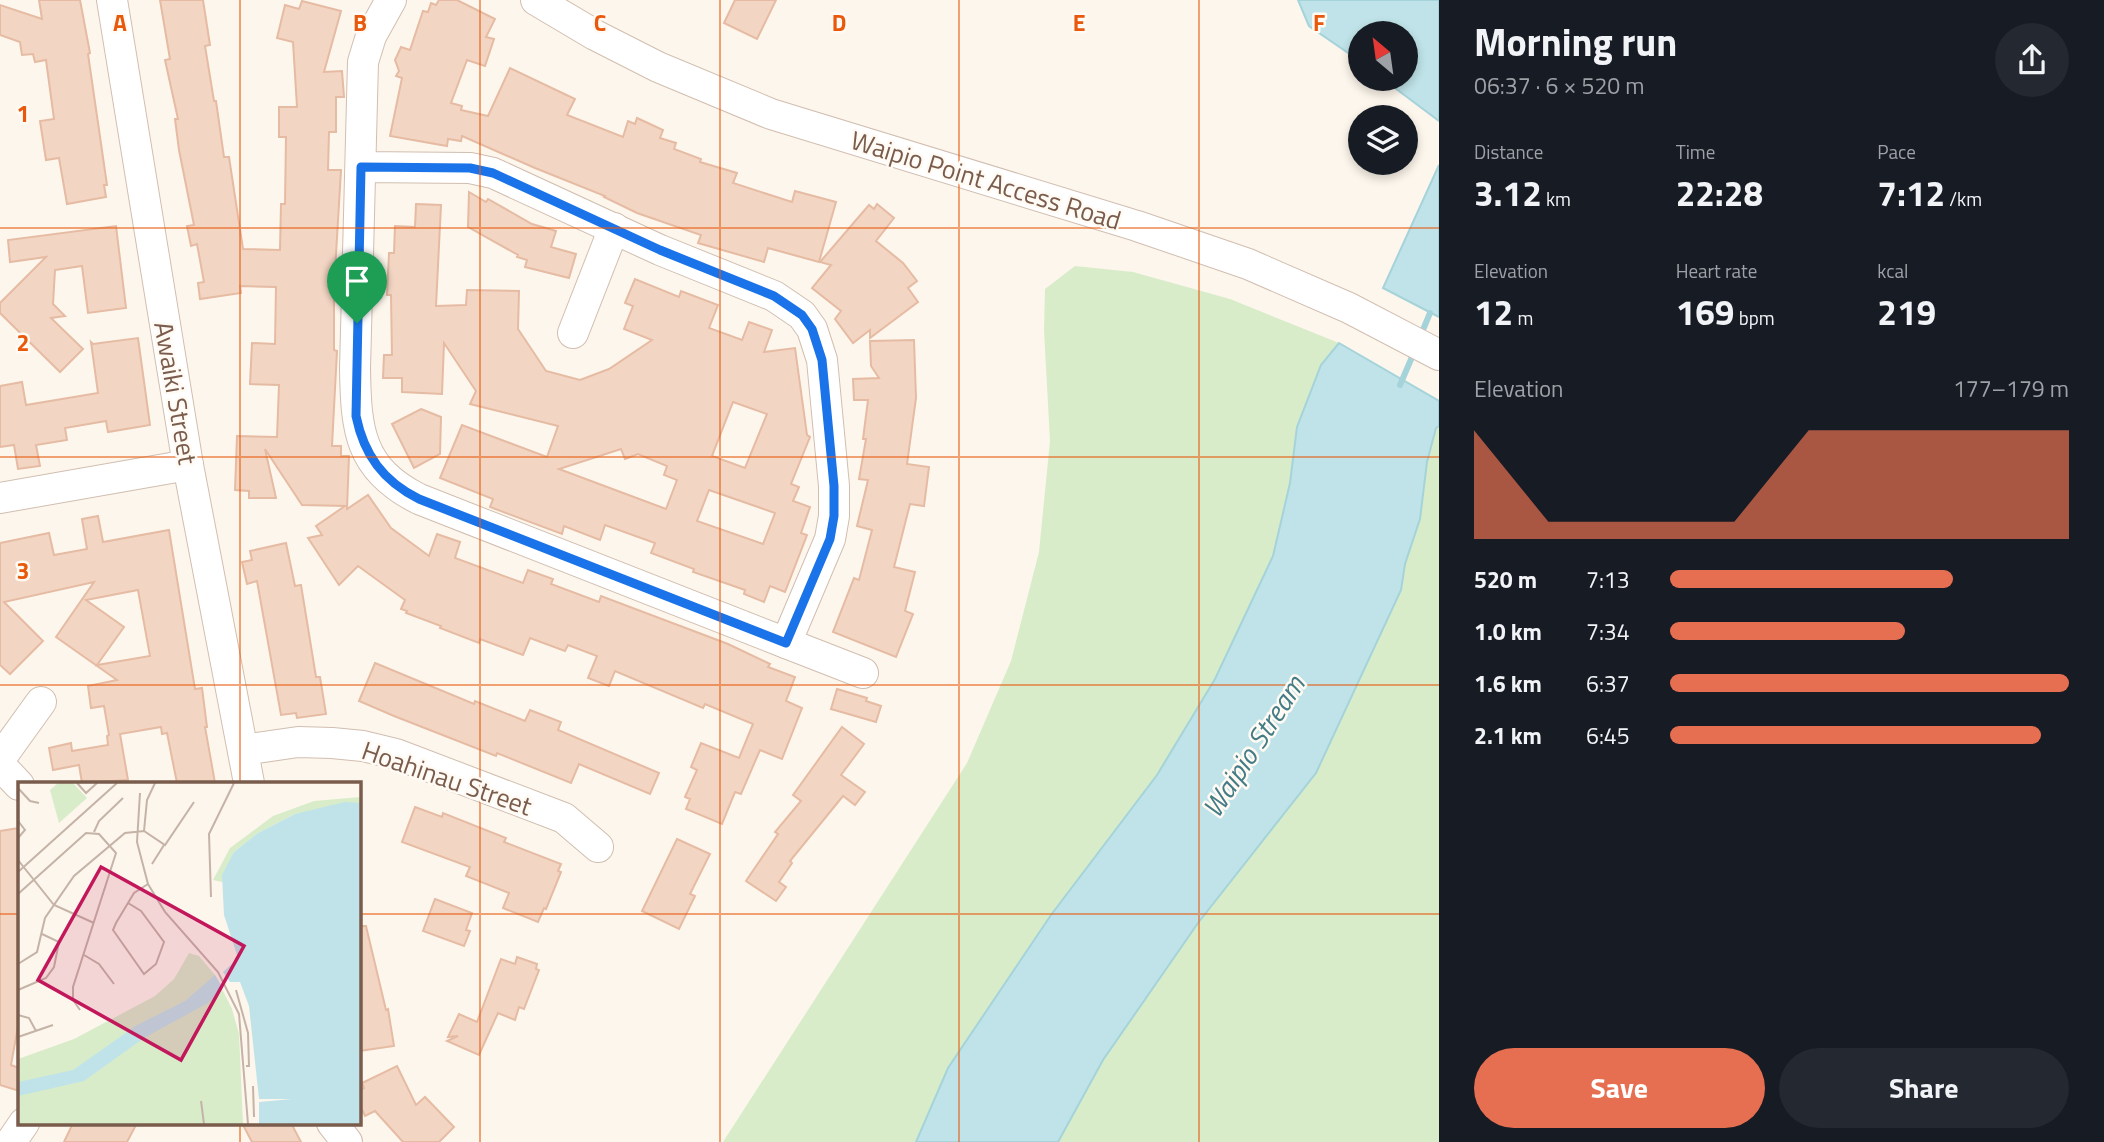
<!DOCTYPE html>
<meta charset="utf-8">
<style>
body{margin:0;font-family:"Titillium Web",sans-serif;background:#242831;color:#f1f3f6;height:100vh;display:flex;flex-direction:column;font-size:26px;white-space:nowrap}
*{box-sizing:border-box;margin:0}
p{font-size:23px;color:#9ea1a6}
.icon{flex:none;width:38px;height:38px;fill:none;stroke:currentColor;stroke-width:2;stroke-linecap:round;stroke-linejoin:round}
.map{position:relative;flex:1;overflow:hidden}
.side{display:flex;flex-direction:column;background:#171b24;width:665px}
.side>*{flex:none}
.needle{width:46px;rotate:331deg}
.buttons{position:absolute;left:1348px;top:21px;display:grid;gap:14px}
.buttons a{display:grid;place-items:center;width:70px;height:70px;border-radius:50%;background:#171b24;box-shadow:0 4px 10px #0003;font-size:35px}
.pin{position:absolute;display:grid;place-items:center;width:60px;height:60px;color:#fff;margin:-72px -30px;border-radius:50% 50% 50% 0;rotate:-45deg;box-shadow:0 0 7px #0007}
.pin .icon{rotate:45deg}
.round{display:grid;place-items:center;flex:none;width:74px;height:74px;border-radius:37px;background:#242831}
.head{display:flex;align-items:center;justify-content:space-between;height:119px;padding:0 35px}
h1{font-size:38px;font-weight:700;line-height:52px}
.figures{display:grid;grid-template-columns:repeat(3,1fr);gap:10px;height:119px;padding:7px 35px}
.figures div{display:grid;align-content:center}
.figures b{font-size:35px;font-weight:700}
.figures small{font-size:19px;font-weight:400}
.figures p{font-size:19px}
.chart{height:196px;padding:14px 35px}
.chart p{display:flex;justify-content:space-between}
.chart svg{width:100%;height:126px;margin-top:7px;fill:#e76f51;opacity:.7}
.button{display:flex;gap:14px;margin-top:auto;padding:14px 35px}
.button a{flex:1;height:80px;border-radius:42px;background:#e76f51;color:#fff;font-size:28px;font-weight:700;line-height:80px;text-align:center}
.button a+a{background:#242831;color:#f1f3f6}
ul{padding:0 35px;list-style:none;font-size:23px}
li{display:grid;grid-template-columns:112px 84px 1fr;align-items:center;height:52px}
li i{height:18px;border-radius:9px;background:#e76f51}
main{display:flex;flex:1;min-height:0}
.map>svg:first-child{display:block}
.green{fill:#d8ecc9}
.water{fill:#bfe3e8;stroke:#a5d3da;stroke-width:2}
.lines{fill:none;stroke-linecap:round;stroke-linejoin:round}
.stream{stroke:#a5d3da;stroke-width:6}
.building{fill:#f3d5c3;stroke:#e6bba3;stroke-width:2;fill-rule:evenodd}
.minor-casing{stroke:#d1beb0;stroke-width:32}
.minor{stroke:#fff;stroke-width:30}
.route-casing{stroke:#fff;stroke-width:14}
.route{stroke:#1a73e8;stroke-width:9}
.grid{fill:none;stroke:#e8590c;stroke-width:2;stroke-opacity:0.55}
.labels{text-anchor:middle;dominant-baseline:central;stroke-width:5;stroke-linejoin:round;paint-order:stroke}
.street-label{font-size:26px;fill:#7a5c4d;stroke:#fffaf3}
.water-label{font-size:28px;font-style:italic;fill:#437c86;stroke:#fffaf3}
.inset-road{fill:none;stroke:#c5b3a7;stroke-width:2}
.view{fill:#c2185b;fill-opacity:0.15;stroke:#c2185b;stroke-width:3.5}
.inset-edge{fill:none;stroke:#7a5c4d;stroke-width:3.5}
.grid-label{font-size:23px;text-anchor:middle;font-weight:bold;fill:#e8590c;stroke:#fffaf3;stroke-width:5;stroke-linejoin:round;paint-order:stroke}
</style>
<main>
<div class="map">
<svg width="1439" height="1142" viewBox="0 0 1439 1142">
<rect width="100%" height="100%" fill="#fdf6ec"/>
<polygon class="green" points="1075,266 1133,272 1230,299 1339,343 1439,401 1439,1142 723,1142 967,763 1011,661 1039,552 1050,441 1044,330 1045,289"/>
<g class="water">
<polygon points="1298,0 1439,0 1439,121 1383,79 1405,79 1405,33 1360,33 1360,61 1309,26"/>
<polygon points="1439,165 1439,317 1383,288"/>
<polygon points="1339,343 1439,401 1439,426 1436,428 1427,462 1420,519 1405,564 1401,590 1316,773 1198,923 1103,1060 1058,1142 916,1142 948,1068 1051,915 1157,775 1215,679 1273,556 1290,483 1297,427 1321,365"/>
</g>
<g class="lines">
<g class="stream">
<polyline points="1420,337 1430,313"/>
<polyline points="1400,385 1415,350"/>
</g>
</g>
<g class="building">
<polygon points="39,0 80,0 90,53 88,54 107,185 104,185 106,197 67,204 59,158 46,160 40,121 54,119 46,60 35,62 33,54 22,55 20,42 0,35 0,5 42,19"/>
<polygon points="160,0 203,0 210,45 205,46 214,101 216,101 224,157 229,157 243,249 280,250 281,204 285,204 286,137 279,137 279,107 297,107 293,42 277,38 285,5 299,9 302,1 341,11 324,72 342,71 344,97 336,97 336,132 329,132 328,170 341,170 334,288 334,350 337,351 332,446 341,446 341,456 349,456 347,509 368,495 391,528 429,556 437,534 460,542 455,558 523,583 528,570 553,579 551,584 599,602 601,596 728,644 770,664 768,667 795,677 786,701 802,708 782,759 760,750 741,794 735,792 722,824 686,809 690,799 685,797 697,770 691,767 701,743 739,758 753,724 705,704 703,708 615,671 609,686 588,678 597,656 568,645 565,651 530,638 523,655 480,639 479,643 440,628 441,626 406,613 407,611 401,609 405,600 358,566 339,585 308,538 322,535 316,526 345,506 302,505 265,449 276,498 249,498 249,491 235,490 237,436 277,437 279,385 250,384 252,343 275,344 276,287 240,286 241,293 200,299 198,283 204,282 197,244 191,246 187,226 194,225 179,150 175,119 178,119 165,60 170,59"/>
<polygon points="439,0 457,0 495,19 486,37 494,39 485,66 467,60 451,103 462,106 461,110 488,116 510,68 575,99 567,115 623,137 628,121 635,124 637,118 663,130 660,138 676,143 674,149 701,159 700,162 737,173 733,183 792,202 795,191 836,202 819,262 768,248 764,262 698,243 701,235 637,213 604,197 605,196 535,168 462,136 461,141 448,139 447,146 390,136 402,78 396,76 399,71 395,60 401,47 410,50 423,11 428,12 431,3 436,5"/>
<polygon points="735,0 776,0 757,39 724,23"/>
<polygon points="469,192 486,202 488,199 532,224 556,231 551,247 576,254 569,278 525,267 527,260 517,257 518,255 468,227"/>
<path d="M416 204 441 205 436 306 466 305 467 290 519 291 518 329 546 371 580 380 609 369 652 340 624 329 633 306 625 303 635 279 679 297 681 291 718 305 709 328 742 340 749 322 772 330 764 352 795 348 807 435 810 437 791 484 799 487 793 501 810 507 801 533 807 535 785 592 770 586 764 602 744 594 745 590 693 572 694 569 651 553 655 543 605 525 600 540 564 526 562 534 490 507 493 499 440 478 462 425 547 457 558 426 470 404 476 391 444 343 442 394 402 392V378H383L384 355H392L391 295H387L389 253H394L395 226 415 227ZM733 402 767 414 745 468 712 456ZM621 449 625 459 638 454 667 466 664 475 677 480 666 509 559 469ZM709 490 775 513 763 544 697 521Z"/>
<polygon points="877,204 894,218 876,241 903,263 917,281 908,288 918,302 870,338 870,330 853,343 835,319 841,311 812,288 831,265 820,262 869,205 874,209"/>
<polygon points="116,226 126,308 88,313 82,266 55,270 53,304 65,316 51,318 83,349 60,372 0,313 0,303 46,257 10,262 8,240"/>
<polygon points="138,338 150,425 108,432 106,421 65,428 67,440 36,445 40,466 18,469 14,445 0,447 0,386 22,382 26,405 98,393 91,342 93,344"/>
<polygon points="914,340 916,398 907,464 929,467 924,506 910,504 894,567 915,572 905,611 913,614 896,657 833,632 854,578 859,580 872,530 857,526 868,480 859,479 866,439 863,439 868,400 854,400 853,379 879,378 871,366 870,341"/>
<polygon points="421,409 441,417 440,454 414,468 392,424"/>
<path d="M98 516 103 542 169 530 195 689 202 688 207 727H205L215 783H177L167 733 162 734 161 727 120 734 128 780 82 783 79 765 53 770 49 748 71 743 72 751 108 745 107 736 109 735 104 706 91 708 88 686 117 680 56 637 94 582 4 602 43 641 10 674 0 665V543L49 533 54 555 87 549 82 519ZM138 590 150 656 97 665 124 627 86 600Z"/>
<polygon points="286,543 295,586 301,585 316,677 320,677 326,714 297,718 296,713 281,715 257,581 247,584 242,562 252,560 250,551"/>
<polygon points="375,663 474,704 475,701 525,721 530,710 561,722 558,730 659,773 650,794 579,764 571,783 497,753 496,756 394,716 359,701"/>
<polygon points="837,689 867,698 866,701 881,706 876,722 831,709"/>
<polygon points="842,727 864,744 841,775 865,792 855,805 843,796 790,861 792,863 779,882 786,887 776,901 746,881 778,834 775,832 801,801 793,795"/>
<polygon points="415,807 442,817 443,813 506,838 504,842 561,864 558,871 561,872 546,909 544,908 538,922 503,908 509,893 466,876 470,867 402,842"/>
<polygon points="19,828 19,1021 11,1065 19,1068 19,1091 0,1085 0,831"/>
<polygon points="677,839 710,854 690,894 695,896 679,929 642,911"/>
<polygon points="435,899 472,913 466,930 470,931 464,946 423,931"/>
<polygon points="359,926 366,926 386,1010 388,1009 394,1046 359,1051"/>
<polygon points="517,957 537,964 536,969 539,970 524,1009 519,1007 515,1020 498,1013 479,1055 447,1041 458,1036 448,1037 459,1014 477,1022 501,959 515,964"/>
<polygon points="397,1066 416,1105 425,1097 454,1127 439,1142 403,1142 375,1111 365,1116 359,1103 359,1091 364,1088 362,1083"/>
<polygon points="73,1123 137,1123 127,1142 64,1142"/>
<polygon points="242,1123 291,1123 301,1142 252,1142"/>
</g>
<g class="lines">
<defs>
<g id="minor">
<polyline points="112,0 188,465 249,783"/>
<polyline points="536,0 595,35 658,67 771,114 1137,226 1248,264 1349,308 1439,355"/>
<path d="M361 167 470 168 493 173 660 250 774 296 802 315 812 329 822 360 834 486V516L830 539 786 643 419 499C359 469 356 430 355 369L363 62 371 36 391 0"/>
<polyline points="573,333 614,228"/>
<polyline points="0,498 188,465"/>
<polyline points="786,643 863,673"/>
<polyline points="243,750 298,742 332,743 363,746 396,754 564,818 598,847"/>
<polyline points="0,759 41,702"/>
<polyline points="0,765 19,785"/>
<polyline points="332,1123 347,1142"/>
<polyline points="11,1142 24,1123"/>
</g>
</defs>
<use href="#minor" class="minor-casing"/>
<use href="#minor" class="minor"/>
</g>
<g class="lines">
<defs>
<path id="route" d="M361 167 470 168 493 173 660 250 774 296 802 315 812 329 822 360 834 486V516L830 539 786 643 419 499C383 481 364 455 356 416Z"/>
</defs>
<use href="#route" class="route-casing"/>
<use href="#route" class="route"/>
</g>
<path class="grid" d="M240 0V783M480 0V1142M720 0V1142M959 0V1142M1199 0V1142M0 228H1439M0 457H1439M0 685H1439M0 914H19M359 914H1439M240 1123V1142"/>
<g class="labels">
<g class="street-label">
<text transform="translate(986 180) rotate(17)">Waipio Point Access Road</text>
<text transform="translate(176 393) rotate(80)">Awaiki Street</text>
<text transform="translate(447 778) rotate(19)">Hoahinau Street</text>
</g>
<g class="water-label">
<text transform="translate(1253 746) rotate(-57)">Waipio Stream</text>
</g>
</g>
<g transform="translate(18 782)">
<rect width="343" height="343" fill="#fdf6ec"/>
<path d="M40 1H55L69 16 41 41 32 8ZM343 15V21L277 32 240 51 216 70 204 100 195 98 212 66 255 34 296 19ZM171 171 181 174 197 193 214 227 221 252 225 342H0V277L56 257 137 214 156 197Z" fill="#d8ecc9"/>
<path d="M327 20 343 21V342H241V320L274 317H241L231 224 222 200H212L205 190 220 176 206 133 204 93 216 70 240 51 277 32ZM197 193 205 206 190 221 126 256 66 299 0 314V300L55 288 119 243 167 219Z" fill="#bfe3e8"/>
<path class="inset-road" d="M59 1 68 11 79 1M0 6 12 19 21 21M122 11 119 60 130 102 147 130 200 190 221 232 230 342M0 39 7 48 0 56M126 49 129 18 137 1M76 50 81 39 105 16M0 78 36 123 76 141M134 82 146 63M0 90 99 1M0 112 68 51 81 52 98 71 55 205V218L62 228M193 115 191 52 216 1M110 121 123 129 146 160 138 182 126 192 95 148 98 141 116 111 130 102M66 173 81 182 96 202M0 182 19 170 27 136 56 94 107 51 126 49 147 63 176 20M0 208 28 196 36 185 41 160 24 152M218 208 230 251 231 284H228M0 233 11 236 18 249M0 255 35 243M235 304 236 335M183 319 186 342"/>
<path class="view" d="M83 85 226 164 163 278 20 198Z"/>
<rect width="343" height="343" class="inset-edge"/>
</g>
<g class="grid-label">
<text x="120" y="31">A</text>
<text x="360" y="31">B</text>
<text x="600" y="31">C</text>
<text x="839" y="31">D</text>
<text x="1079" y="31">E</text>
<text x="1319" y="31">F</text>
<text x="23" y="122">1</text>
<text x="23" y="351">2</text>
<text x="23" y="579">3</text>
</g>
</svg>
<div class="buttons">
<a><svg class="needle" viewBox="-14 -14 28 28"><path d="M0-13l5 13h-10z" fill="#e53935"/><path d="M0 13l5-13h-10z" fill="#9ea1a6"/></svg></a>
<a><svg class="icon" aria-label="layers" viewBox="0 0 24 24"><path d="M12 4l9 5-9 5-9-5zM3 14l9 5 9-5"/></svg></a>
</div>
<div class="pin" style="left:357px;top:323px;background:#1e9e55"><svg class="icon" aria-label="arrive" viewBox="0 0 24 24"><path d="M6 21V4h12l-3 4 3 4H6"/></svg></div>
</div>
<section class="side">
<div class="head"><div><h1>Morning run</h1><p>06:37 · 6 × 520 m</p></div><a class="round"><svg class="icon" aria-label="share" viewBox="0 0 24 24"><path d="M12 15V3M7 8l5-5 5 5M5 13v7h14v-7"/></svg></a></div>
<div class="figures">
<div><p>Distance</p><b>3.12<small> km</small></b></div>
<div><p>Time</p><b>22:28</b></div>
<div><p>Pace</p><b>7:12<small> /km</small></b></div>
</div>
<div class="figures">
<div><p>Elevation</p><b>12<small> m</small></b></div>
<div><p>Heart rate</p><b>169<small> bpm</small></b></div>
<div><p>kcal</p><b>219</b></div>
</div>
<div class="chart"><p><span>Elevation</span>177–179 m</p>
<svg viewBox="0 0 160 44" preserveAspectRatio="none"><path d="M0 44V6L10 22L20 38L30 38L40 38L50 38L60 38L70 38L80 22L90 6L100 6L110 6L120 6L130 6L140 6L150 6L160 6V44z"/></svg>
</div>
<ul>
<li><b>520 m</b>7:13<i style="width:71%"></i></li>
<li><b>1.0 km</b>7:34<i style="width:59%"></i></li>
<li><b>1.6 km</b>6:37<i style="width:100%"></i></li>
<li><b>2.1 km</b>6:45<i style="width:93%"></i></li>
</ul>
<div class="button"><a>Save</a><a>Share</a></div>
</section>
</main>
